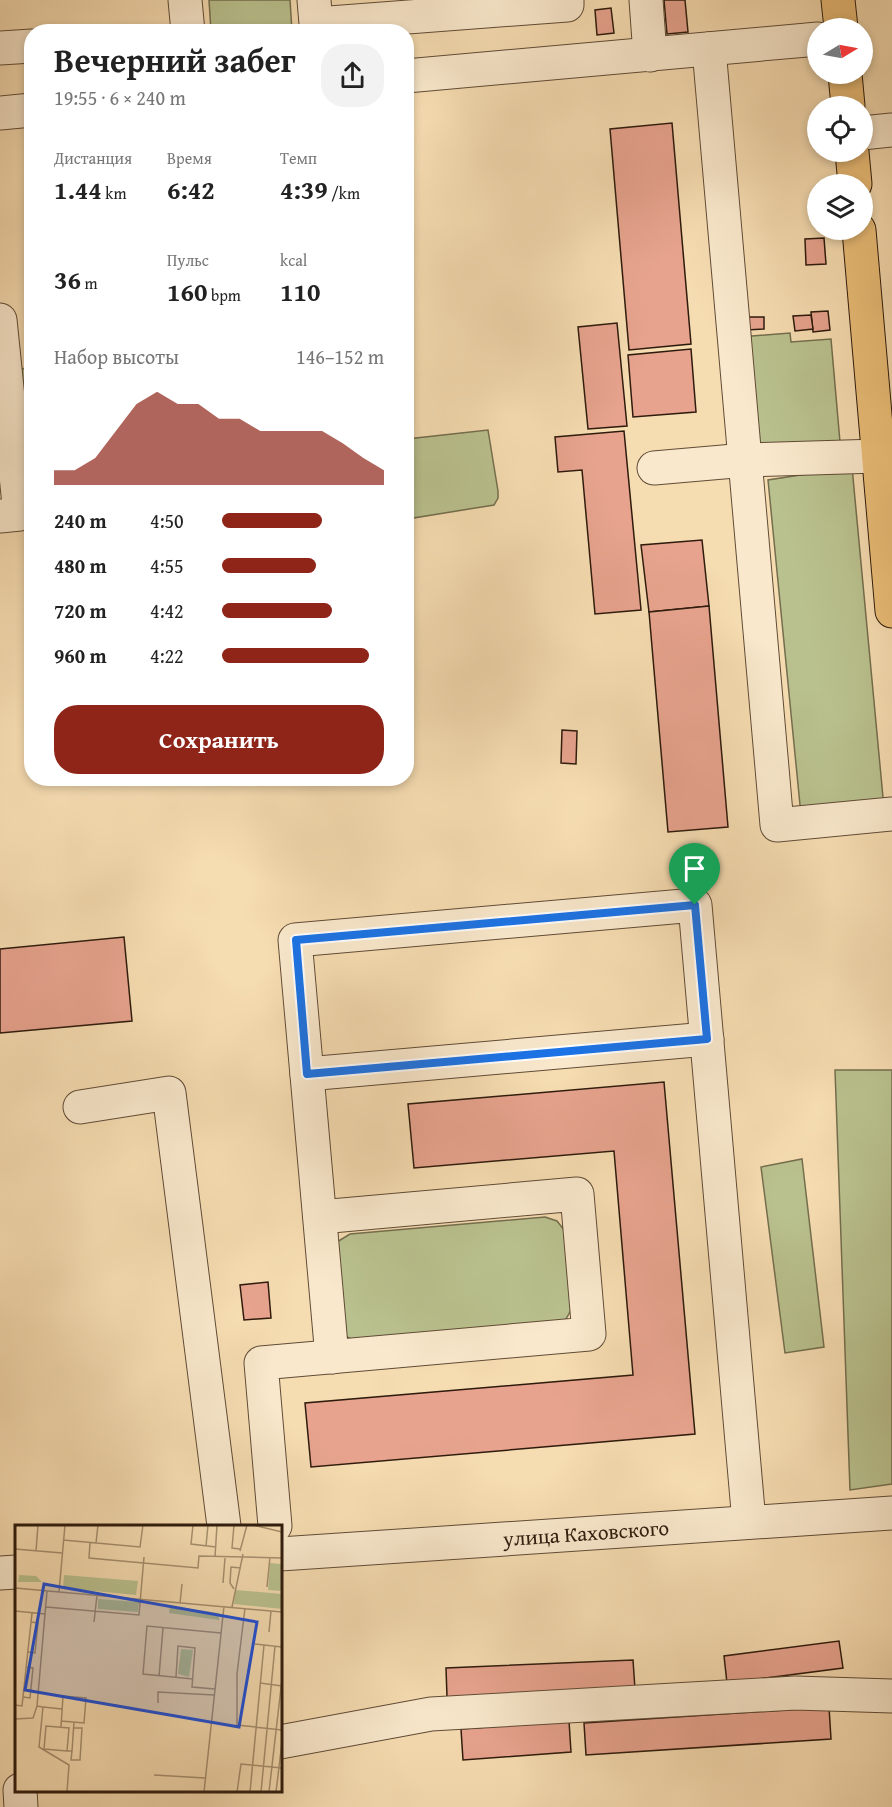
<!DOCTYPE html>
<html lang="ru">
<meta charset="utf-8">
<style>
body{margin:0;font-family:"Gentium Book Plus",serif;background:#f2f2f2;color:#222;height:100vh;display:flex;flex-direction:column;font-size:22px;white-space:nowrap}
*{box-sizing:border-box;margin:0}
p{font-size:20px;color:#767676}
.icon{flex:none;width:33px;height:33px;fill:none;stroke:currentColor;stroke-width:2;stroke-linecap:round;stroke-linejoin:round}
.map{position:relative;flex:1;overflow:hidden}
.panel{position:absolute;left:24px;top:24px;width:390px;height:762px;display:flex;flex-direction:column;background:#fff;border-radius:24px;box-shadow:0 3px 9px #0003}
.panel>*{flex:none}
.needle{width:39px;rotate:80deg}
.tools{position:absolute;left:807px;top:18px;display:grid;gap:12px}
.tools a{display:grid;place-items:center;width:66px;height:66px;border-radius:50%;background:#fff;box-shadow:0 3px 9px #0003;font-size:30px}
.pin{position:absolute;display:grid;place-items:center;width:51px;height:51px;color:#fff;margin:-62px -26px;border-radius:50% 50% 50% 0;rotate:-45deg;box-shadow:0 0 6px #0007}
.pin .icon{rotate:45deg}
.round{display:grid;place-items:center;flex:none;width:63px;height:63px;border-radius:24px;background:#f2f2f2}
.summary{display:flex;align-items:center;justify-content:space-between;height:102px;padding:0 30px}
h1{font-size:33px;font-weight:700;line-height:45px}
.stats{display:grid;grid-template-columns:repeat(3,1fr);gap:9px;height:102px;padding:6px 30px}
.stats div{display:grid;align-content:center}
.stats b{font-size:26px;font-weight:700}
.stats small{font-size:16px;font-weight:400}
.stats p{font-size:16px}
.chart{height:168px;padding:12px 30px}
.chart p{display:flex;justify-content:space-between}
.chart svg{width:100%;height:108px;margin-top:6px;fill:#8f2418;opacity:.7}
.cta{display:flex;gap:12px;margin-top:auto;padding:12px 30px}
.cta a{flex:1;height:69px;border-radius:24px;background:#8f2418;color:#fff;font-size:24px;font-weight:700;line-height:69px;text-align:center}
ul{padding:0 30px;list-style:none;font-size:20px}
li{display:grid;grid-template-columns:96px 72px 1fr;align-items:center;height:45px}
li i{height:15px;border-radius:8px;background:#8f2418}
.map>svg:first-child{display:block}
.green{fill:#b9c18e;stroke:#746e4e;stroke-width:1.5}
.building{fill:#e7a38e;stroke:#2e1b0d;stroke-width:1.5}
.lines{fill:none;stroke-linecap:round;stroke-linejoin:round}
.minor-casing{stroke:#604b36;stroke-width:35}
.major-casing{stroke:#2e1b0d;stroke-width:35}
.minor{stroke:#f9e8cc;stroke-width:33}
.major{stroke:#ebbe78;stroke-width:33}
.route-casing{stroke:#fff;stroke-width:12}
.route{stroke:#1a73e8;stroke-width:8}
.labels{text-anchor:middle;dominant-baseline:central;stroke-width:5;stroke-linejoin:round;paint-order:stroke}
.street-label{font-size:21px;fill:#2e1b0d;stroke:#f9e8cc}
.inset-road{fill:none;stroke:#a68f6f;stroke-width:1.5}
.view{fill:#1d4ed8;fill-opacity:0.15;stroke:#1d4ed8;stroke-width:3}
.inset-edge{fill:none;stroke:#2e1b0d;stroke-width:3}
</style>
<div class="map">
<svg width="892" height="1807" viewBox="0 0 892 1807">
<rect width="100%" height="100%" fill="#f6dcb1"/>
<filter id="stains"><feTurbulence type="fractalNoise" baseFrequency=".00333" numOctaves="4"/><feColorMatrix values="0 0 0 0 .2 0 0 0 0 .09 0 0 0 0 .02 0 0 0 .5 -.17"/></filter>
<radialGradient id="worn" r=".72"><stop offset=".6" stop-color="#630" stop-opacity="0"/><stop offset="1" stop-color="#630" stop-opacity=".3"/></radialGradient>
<g class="green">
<polygon points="209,0 290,0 292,31 211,31"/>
<polygon points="790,333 791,342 831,339 840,442 749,450 740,337"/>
<polygon points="31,368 31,508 19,369"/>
<polygon points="488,430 498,491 498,498 494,505 407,519 407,439"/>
<polygon points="852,467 884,808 801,815 768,480"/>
<polygon points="835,1070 892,1070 892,1484 850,1490"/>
<polygon points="802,1159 824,1347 785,1353 761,1167"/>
<polygon points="545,1217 557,1221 565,1231 571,1310 566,1319 554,1326 360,1343 347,1337 340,1326 337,1242 350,1234"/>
</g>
<g class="building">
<polygon points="664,0 685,0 688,32 667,34"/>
<polygon points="611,8 614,33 597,35 595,10"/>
<polygon points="672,123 691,344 629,350 610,129"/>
<polygon points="824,238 826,264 806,265 805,239"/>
<polygon points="828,311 830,330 813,332 811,312"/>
<polygon points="811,315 813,329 795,331 793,316"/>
<polygon points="746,317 764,317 764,329 746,330"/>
<polygon points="617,323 627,426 588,429 578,327"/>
<polygon points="691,349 696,412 633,417 628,355"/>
<polygon points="624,431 641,610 595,614 582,470 558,472 555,437"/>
<polygon points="702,540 709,606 649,612 641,545"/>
<polygon points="709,606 728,827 668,832 649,612"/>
<polygon points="562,730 577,731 576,764 561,763"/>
<polygon points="124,937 132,1021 0,1033 0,949"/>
<polygon points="664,1082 695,1434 311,1467 305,1403 633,1375 614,1151 414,1168 408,1104"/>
<polygon points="268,1282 271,1318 244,1320 240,1285"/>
<polygon points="839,1641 843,1668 727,1683 724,1656"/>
<polygon points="633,1660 635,1689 447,1697 446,1668"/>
<polygon points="829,1707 831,1739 586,1755 584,1723"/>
<polygon points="569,1721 571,1752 463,1760 461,1729"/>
</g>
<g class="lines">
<defs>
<g id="minor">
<polyline points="185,0 188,32"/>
<polyline points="314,0 316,24 567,5 567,0"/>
<polyline points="646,0 650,55"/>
<polyline points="0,48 32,46"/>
<polyline points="709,49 777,825 892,814"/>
<polyline points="406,76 818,39"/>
<polyline points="0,113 32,110"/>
<polyline points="862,133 892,130"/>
<polyline points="0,320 20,514 0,516"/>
<polyline points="654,468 746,460 878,456"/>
<polyline points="307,1074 707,1039"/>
<polyline points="80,1107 169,1093 224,1526"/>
<polyline points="332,1357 295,940 695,905 749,1522"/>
<polyline points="275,1526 261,1363 589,1334 577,1194 320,1217"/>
<polyline points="280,1554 892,1513"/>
<polyline points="0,1573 16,1572"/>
<polyline points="280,1742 431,1714 795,1693 892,1696"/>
<polyline points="20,1790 21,1807"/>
</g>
<g id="major">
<polyline points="838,0 841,28"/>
<polyline points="845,74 848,106"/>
<polyline points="852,152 855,184"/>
<polyline points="859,230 892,611"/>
</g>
</defs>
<use href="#minor" class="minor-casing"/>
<use href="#major" class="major-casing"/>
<use href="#minor" class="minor"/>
<use href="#major" class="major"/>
</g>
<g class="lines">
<defs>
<polygon id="route" points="695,905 707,1039 307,1074 296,940"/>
</defs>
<use href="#route" class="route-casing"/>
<use href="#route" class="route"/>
</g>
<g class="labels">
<g class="street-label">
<text transform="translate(586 1533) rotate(-4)">улица Каховского</text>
</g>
</g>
<g transform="translate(15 1525)">
<rect width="267" height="267" fill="#f6dcb1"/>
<path d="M255 38 267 39V66L253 65ZM4 50 21 51 27 57H3ZM49 50 123 56 121 70 48 63ZM220 65 267 69V84L219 79ZM83 74 124 77 123 87 83 84ZM155 81 204 88V95L154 88ZM166 124 178 125 174 152 163 149Z" fill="#b9c18e"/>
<path class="inset-road" d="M178 0 176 19 201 22M219 0 217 23 225 24M238 0 267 7M48 15 125 22 128 0M75 18 74 33 183 43 184 31 267 33M81 18 83 0M191 21 193 0M0 24 47 28M21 26 23 0M225 26 232 0M200 32 202 0M208 58 210 33M252 62 255 32M0 63 267 87M219 64 215 58 216 42 226 43M32 66 22 181 28 182 24 222 54 240 52 267M44 67 50 0M165 78 167 59M31 82 124 90 129 32M217 82 228 29M230 83 222 149V200L267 205M0 86 30 89M79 97 82 70M254 107 256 86M240 119 267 122M13 127 20 128 23 98 16 97M144 151 148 103M161 152 163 121 180 123 177 162 200 164M178 154 128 149 132 101 206 108M245 158 267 161M8 172 15 173 18 143 11 142M143 178V167L199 170M0 180 7 181 17 88M28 182 47 184M0 194 18 193 22 181M46 202 48 171 71 173 69 198 46 196M52 226 54 203 31 201 29 224 52 226H57L59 197M57 226 56 235H65L67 203H59M139 250 190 253M189 267 209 81M222 267 226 239 267 243M235 267 249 120M246 267 260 121M254 267 267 154M261 267 267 217"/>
<path class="view" d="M29 59 242 97 224 202 10 165Z"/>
<rect width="267" height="267" class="inset-edge"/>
</g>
<rect width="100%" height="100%" filter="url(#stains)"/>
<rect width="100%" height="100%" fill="url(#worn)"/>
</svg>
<div class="tools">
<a><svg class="needle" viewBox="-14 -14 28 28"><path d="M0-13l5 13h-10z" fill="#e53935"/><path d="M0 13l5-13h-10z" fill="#767676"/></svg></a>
<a><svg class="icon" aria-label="locate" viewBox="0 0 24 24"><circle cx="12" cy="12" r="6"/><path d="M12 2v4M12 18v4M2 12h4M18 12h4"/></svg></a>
<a><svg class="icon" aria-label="layers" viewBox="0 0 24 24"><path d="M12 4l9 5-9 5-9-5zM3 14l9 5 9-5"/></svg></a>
</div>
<div class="pin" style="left:695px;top:905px;background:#1e9e55"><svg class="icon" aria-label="arrive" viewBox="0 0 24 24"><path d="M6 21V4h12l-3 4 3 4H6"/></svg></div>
<section class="panel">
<div class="summary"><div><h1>Вечерний забег</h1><p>19:55 · 6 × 240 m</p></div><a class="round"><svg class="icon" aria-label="share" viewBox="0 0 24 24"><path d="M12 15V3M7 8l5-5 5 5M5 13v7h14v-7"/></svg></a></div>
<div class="stats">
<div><p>Дистанция</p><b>1.44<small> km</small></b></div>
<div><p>Время</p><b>6:42</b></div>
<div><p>Темп</p><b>4:39<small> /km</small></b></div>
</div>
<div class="stats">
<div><b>36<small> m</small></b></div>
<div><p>Пульс</p><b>160<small> bpm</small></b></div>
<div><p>kcal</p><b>110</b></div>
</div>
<div class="chart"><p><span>Набор высоты</span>146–152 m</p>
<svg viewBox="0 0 160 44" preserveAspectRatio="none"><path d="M0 44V38L10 38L20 33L30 22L40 11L50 6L60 11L70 11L80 17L90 17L100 22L110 22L120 22L130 22L140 27L150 33L160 38V44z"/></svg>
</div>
<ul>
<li><b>240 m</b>4:50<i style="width:62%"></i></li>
<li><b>480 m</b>4:55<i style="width:58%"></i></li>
<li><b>720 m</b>4:42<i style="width:68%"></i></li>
<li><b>960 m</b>4:22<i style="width:91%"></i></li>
</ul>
<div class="cta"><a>Сохранить</a></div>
</section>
</div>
